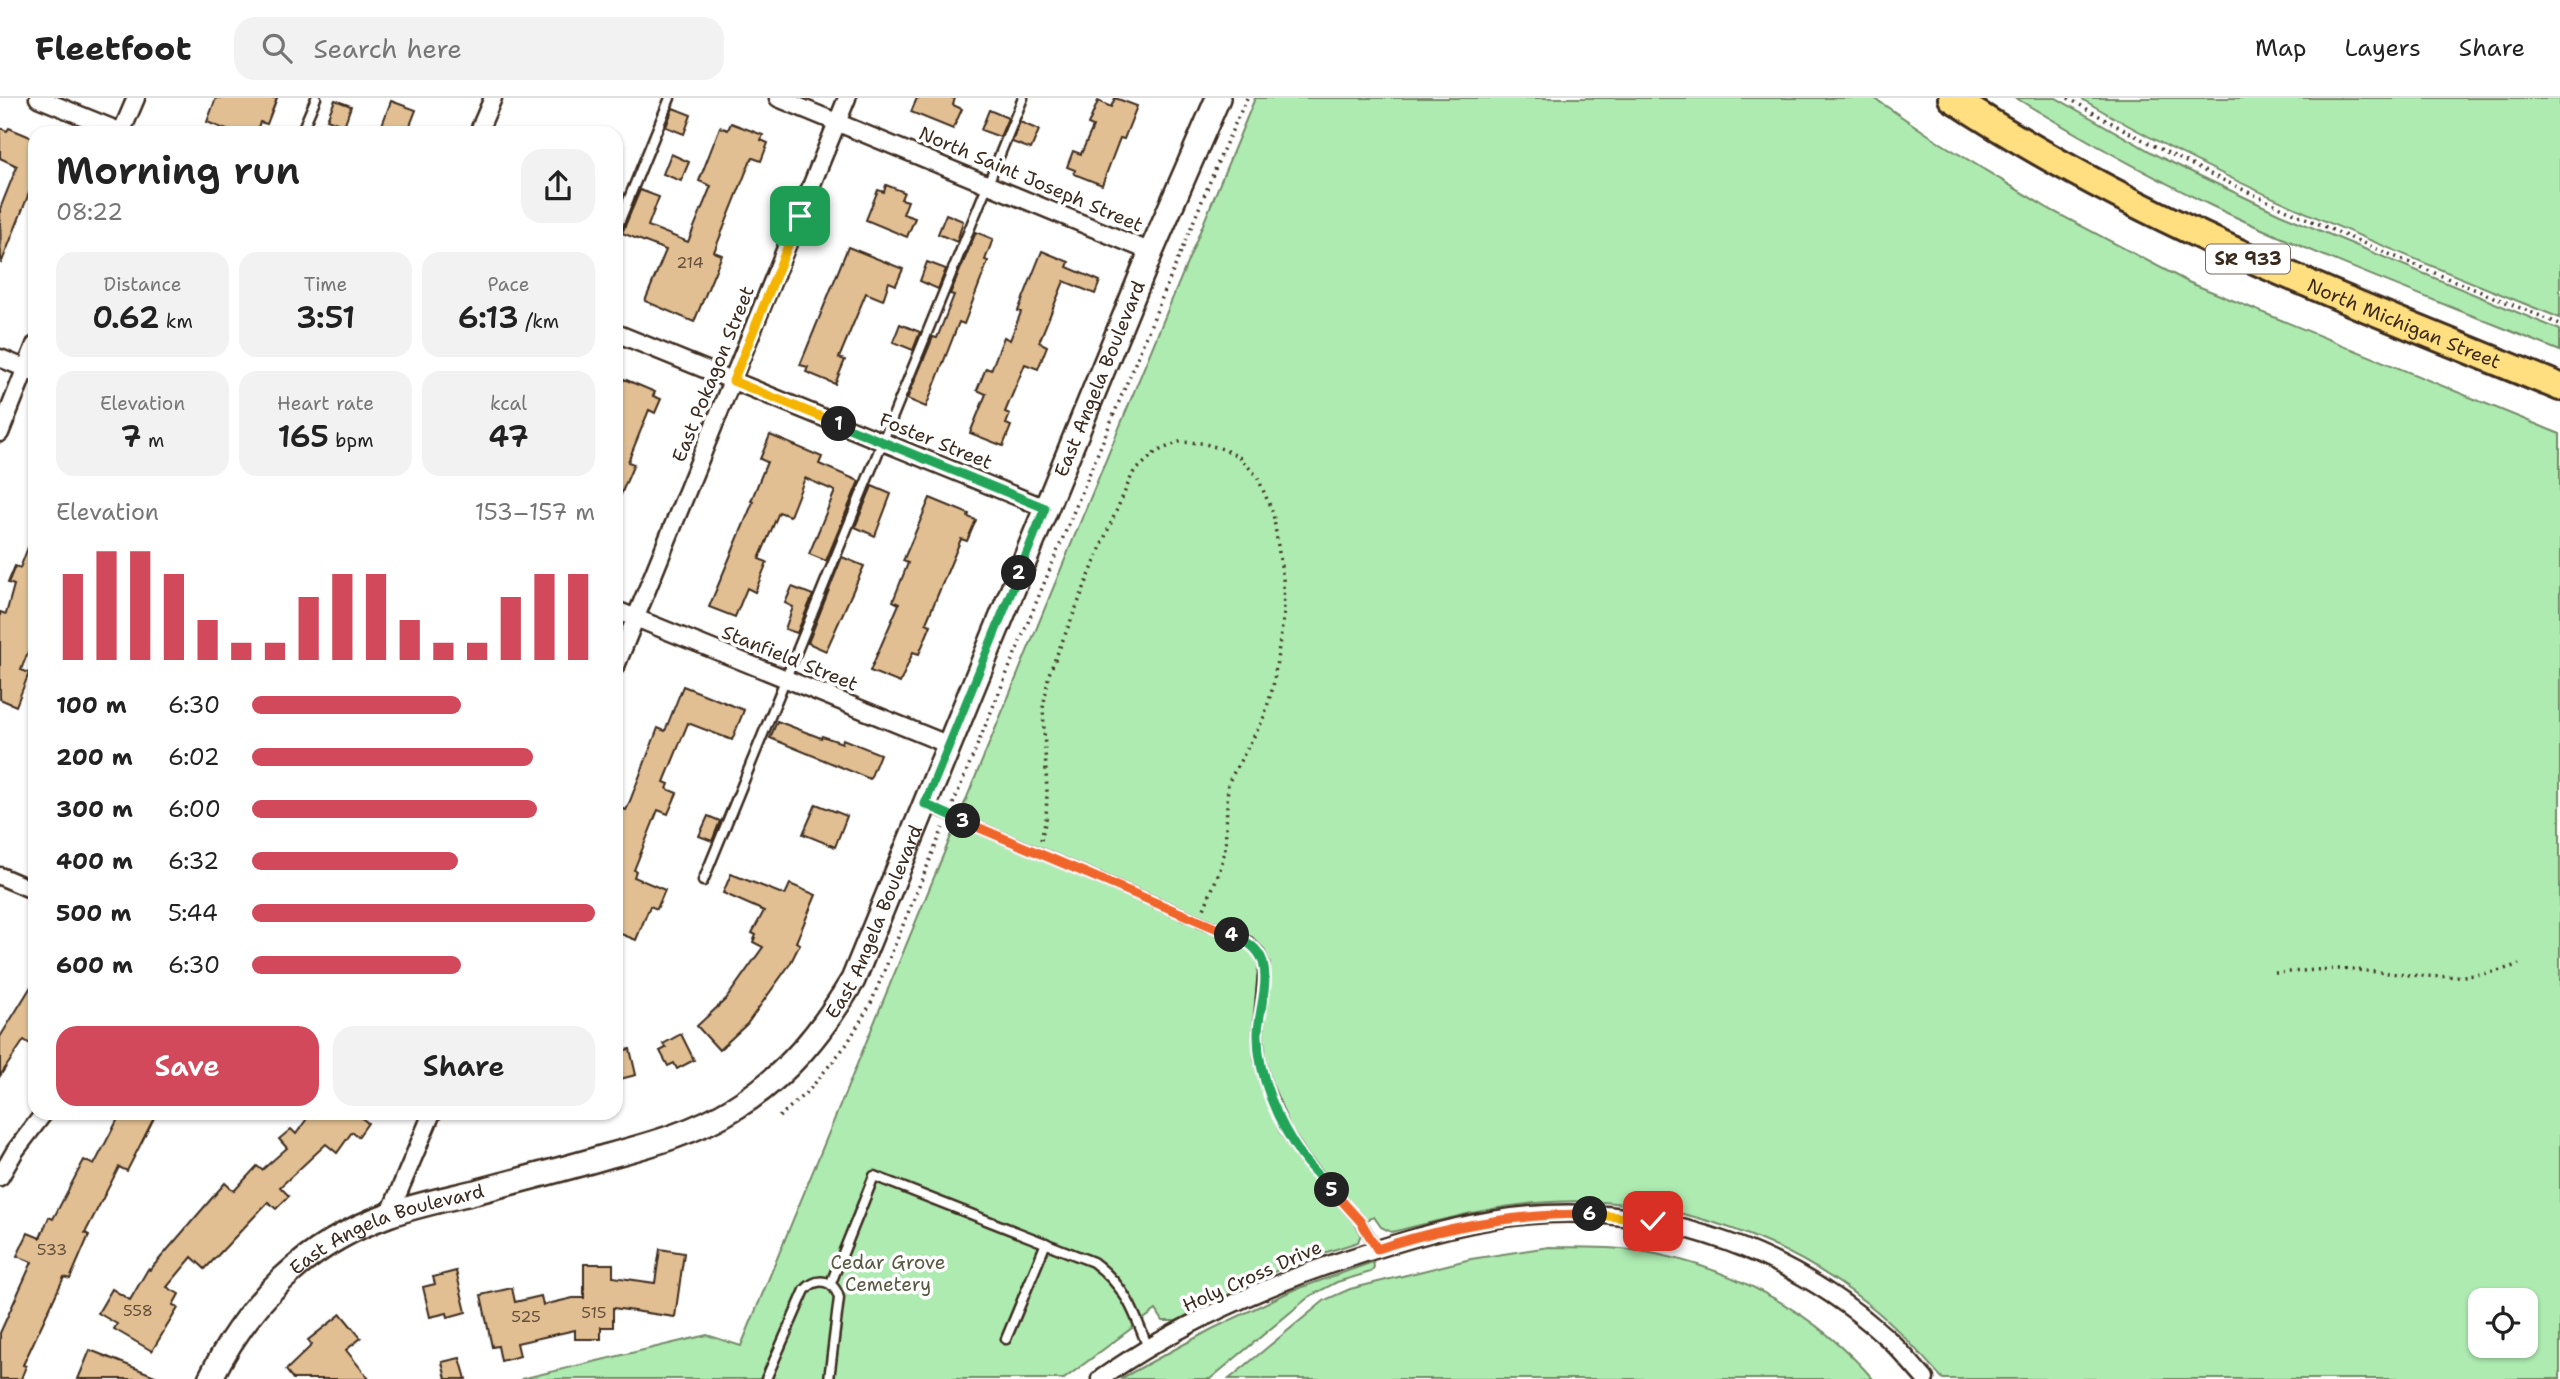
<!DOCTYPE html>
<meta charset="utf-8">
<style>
body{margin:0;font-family:"Shantell Sans",sans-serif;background:#f2f2f2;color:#222;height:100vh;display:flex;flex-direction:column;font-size:26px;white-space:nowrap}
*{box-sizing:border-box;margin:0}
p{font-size:23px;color:#767676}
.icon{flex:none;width:38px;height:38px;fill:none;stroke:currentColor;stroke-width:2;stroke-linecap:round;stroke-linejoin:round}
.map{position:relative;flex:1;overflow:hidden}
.side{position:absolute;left:28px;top:28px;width:595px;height:994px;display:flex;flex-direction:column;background:#fff;border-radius:21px;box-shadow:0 2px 5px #0004}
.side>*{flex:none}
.controls{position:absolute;left:2468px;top:1190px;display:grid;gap:14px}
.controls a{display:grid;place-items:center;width:70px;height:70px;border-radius:14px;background:#fff;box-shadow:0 2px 5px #0004;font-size:35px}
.pin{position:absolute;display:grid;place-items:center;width:60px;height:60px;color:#fff;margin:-30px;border-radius:14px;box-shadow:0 4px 10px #0006}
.km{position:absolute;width:35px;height:35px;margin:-18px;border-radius:50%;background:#222;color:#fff;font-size:19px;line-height:35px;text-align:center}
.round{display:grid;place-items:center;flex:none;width:74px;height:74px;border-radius:21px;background:#f2f2f2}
.head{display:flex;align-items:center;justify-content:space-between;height:119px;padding:0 28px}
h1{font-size:38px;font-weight:600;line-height:52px}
.metrics{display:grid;grid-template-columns:repeat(3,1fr);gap:10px;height:119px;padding:7px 28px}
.metrics div{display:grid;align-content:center;border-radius:18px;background:#f2f2f2;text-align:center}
.metrics b{font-size:30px;font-weight:600}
.metrics small{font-size:19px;font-weight:400}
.metrics p{font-size:19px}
.chart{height:196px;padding:14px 28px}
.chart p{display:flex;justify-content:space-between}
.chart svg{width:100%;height:126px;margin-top:7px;stroke:#d1495b;stroke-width:6}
.button{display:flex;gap:14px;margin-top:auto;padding:14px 28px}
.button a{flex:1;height:80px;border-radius:21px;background:#d1495b;color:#fff;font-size:28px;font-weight:600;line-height:80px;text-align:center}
.button a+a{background:#f2f2f2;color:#222}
ul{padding:0 28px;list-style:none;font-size:23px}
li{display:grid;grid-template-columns:112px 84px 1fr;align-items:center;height:52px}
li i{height:18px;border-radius:9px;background:#d1495b}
header{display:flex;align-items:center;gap:42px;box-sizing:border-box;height:98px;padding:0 35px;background:#fff;border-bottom:2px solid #e0e0e0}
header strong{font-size:33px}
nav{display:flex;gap:38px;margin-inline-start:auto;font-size:24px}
.search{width:490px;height:63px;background:#f2f2f2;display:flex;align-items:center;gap:18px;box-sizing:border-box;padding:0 24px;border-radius:21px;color:#767676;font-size:26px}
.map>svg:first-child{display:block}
.green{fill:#aeebb1;stroke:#748a68;stroke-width:2;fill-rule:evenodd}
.building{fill:#e1bf93;stroke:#3b2a1e;stroke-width:2}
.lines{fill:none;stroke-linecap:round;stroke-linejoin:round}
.service-casing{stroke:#3b2a1e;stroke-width:13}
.minor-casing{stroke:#3b2a1e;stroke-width:21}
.secondary-casing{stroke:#3b2a1e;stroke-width:28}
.primary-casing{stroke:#3b2a1e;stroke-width:32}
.path{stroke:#3b2a1e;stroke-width:3.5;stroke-dasharray:2 5;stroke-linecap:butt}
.service{stroke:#fff;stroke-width:8}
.minor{stroke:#fff;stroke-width:16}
.secondary{stroke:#fff;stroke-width:23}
.primary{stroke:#ffdf80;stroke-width:26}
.split-1-casing{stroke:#fff;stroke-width:14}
.split-2-casing{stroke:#fff;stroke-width:14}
.split-3-casing{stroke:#fff;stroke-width:14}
.split-4-casing{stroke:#fff;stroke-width:14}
.split-5-casing{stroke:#fff;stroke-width:14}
.split-6-casing{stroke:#fff;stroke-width:14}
.split-7-casing{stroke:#fff;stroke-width:14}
.split-1{stroke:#f5b400;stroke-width:9}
.split-2{stroke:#22a559;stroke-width:9}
.split-3{stroke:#22a559;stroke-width:9}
.split-4{stroke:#f0652b;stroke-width:9}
.split-5{stroke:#22a559;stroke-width:9}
.split-6{stroke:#f0652b;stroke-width:9}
.split-7{stroke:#f5b400;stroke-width:9}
.labels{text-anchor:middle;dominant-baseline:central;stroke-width:7;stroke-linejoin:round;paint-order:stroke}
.number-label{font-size:16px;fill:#644f3b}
.shield{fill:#fff;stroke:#766a62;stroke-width:2}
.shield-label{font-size:18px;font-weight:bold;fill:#3b2a1e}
.street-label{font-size:19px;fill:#3b2a1e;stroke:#fff}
.park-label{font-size:19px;fill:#585a43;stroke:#fff}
</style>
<header>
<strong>Fleetfoot</strong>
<div class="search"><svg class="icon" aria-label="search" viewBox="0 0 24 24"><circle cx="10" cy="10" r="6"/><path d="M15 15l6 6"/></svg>Search here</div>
<nav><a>Map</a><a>Layers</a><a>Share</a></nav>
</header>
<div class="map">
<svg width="2560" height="1281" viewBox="0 0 2560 1281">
<rect width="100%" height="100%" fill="#fff"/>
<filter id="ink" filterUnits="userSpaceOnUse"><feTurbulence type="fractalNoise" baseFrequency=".0143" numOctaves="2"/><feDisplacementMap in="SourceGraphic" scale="14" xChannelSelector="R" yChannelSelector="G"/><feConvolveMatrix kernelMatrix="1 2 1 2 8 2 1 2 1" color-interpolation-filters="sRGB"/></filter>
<g filter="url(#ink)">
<g class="green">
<path d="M1255 0H1874L1939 44 2049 111 2188 184 2560 336V1281H1943C1919 1255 1896 1228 1868 1206 1775 1132 1655 1095 1536 1105 1488 1109 1438 1123 1391 1134L1381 1129 1374 1119 1355 1126 1361 1136 1358 1144 1290 1166 1176 1223H1163L1156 1212 1064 1281H521L707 1237 741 1248ZM2480 1202H2525V1248H2480Z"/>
<path d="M2016 0H2056L2160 59 2280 116 2560 232V253C2444 205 2325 162 2212 108 2144 75 2080 39 2016 0Z"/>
<path d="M2080 0H2560V220C2397 154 2232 90 2080 0Z"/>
<path d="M1549 1149C1584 1150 1621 1148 1656 1156 1739 1173 1818 1217 1873 1281H1229L1325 1202 1350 1191 1471 1161Z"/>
<polygon points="1373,1164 1374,1169 1371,1174 1337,1184 1310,1198 1210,1281 1120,1281 1212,1231 1291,1193"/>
</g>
<g class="building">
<polygon points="216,0 277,0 267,26 260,24 256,35 234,35 207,24"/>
<polygon points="917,0 955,0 953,7 962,11 953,31 911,14"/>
<polygon points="1115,0 1137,8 1124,41 1120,40 1102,87 1074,76 1075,72 1067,69 1073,53 1081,56 1093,29 1088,27 1098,3 1111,9"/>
<polygon points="335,2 351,8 344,28 327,21"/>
<polygon points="391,3 416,12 407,35 379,35"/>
<polygon points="673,10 691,17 684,36 666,29"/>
<polygon points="989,12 1008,20 1000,39 981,32"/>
<polygon points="1020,24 1039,32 1031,51 1012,44"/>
<polygon points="731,25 763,37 761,42 768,45 761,63 753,60 750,64 714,154 722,157 694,224 645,203 666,152 622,135 640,92 659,99 648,128 688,144 711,88 699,83 720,29 728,32"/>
<polygon points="0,30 7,33 9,30 35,41 35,80 1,166 0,111 17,68 0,60"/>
<polygon points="671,56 689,64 681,83 663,76"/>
<polygon points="886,87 904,94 901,101 908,103 903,116 915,120 907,139 866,122 878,92 884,94"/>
<polygon points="946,116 963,123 957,144 938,136"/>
<polygon points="976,134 993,141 985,162 988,163 964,226 959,224 926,309 907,301 933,239 937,240 954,197 950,196"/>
<polygon points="848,149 903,171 896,187 889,184 883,202 866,195 839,260 845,262 835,286 806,274 808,269 800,267"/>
<polygon points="1042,153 1069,164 1067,169 1100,183 1095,196 1064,183 1039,244 1047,248 1038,271 1025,266 1005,314 1010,316 1006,326 1011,328 1003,348 970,335 986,296 977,292 986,270 991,272 1004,239 1010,242 1021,214 1018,213"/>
<polygon points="927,164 946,171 938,191 920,183"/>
<polygon points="900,226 920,234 913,252 893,244"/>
<polygon points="624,281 655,294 653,298 661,301 655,315 649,312 628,364 634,366 616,408 616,282 622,285"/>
<polygon points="770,337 822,359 819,366 859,383 826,463 809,456 835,393 805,380 790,418 779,414 759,461 767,464 755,494 747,490 735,519 709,509 753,404 751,403 767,364 760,361"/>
<polygon points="872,388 891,396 875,438 855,429"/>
<polygon points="930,400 969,416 968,419 976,422 967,443 961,441 926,525 931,527 919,556 913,554 900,585 870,573 899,506 893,503 908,465 903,463"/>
<polygon points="34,434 35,536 21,572 29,575 16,608 0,601 0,514 6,516 14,487 8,485 15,468 20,470"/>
<polygon points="842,459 864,468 826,553 808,545"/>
<polygon points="792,489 813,497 797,535 785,531 793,509 785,505"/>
<polygon points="683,588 744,612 732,642 688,625 664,684 669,686 667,691 677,695 668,716 658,712 634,772 636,773 634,779 665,792 657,811 650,808 636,842 616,834 616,720 620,710 626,712 628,708 658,630 665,633"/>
<polygon points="777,623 821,640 822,638 842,645 843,641 880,656 870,681 770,640"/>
<polygon points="816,706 847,718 835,749 803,736"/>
<polygon points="708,718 720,723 712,743 699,738"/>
<polygon points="731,776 785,797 790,786 816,797 796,844 800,846 790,866 747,926 719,952 697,928 726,901 763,849 753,844 756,837 752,835 764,813 723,795"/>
<polygon points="35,882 35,949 24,942 0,978 0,939"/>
<polygon points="681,936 694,962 677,971 674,965 668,968 660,953 666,950 663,946"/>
<polygon points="630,951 636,977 616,982 616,954"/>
<polygon points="121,1015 144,1015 154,1020 127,1073 119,1069 85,1135 89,1137 70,1181 64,1179 23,1267 26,1268 21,1281 0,1281 0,1235 32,1164 17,1158 28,1135 40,1140 49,1119 53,1121 84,1062 94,1067"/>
<polygon points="311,1015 355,1015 368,1025 358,1039 352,1034 337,1055 326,1046 280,1089 289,1098 276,1111 268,1104 205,1171 192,1159 167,1189 179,1196 173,1207 178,1210 152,1253 114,1231 117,1226 98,1215 112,1191 130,1202 148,1171 150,1172 225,1085 234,1093 257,1068 262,1072 287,1050 279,1041 291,1031 296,1036"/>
<polygon points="660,1151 684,1155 675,1219 613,1210 613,1229 601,1229 601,1241 575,1241 575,1232 517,1245 520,1258 501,1263 498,1248 492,1249 481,1197 512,1190 515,1204 541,1198 543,1207 573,1200 584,1200 584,1166 613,1166 613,1179 655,1185"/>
<polygon points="456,1173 466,1214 448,1219 447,1215 430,1219 423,1189 435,1186 433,1179"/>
<polygon points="341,1216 361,1240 346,1252 369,1281 293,1281 286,1272 312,1247 308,1242"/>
<polygon points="90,1252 160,1280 160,1281 78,1281"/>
<polygon points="460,1260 466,1281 446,1281 442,1264"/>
</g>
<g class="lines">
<defs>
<g id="service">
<polyline points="301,35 316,0"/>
<polyline points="616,132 670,0"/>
<polyline points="928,708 1249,844 1259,854 1264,866 1258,935 1260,962 1266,986 1285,1032 1304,1061 1361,1124 1377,1151"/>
<polyline points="703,783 1023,0"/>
<path d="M831 1185 874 1078 1093 1164C1126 1189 1134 1213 1148 1250"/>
<polyline points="1006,1241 1046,1145"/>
<path d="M766 1281 805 1192C818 1178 834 1182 839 1200L829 1281"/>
</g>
<g id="minor">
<polyline points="38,0 124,35"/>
<polyline points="778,0 1151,154"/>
<polyline points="121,35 136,0"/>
<polyline points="478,35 493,0"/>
<polyline points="616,235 1045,410"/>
<polyline points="0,260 34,274"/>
<polyline points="0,335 35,247"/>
<polyline points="616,512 949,647"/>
<polyline points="616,568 847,0"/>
<polyline points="0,778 35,793"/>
<polyline points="0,1079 15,1053 44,1015"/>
<polyline points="389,1117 432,1015"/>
<path d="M1100 1281C1174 1229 1269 1185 1356 1158 1417 1138 1482 1119 1546 1116 1670 1110 1794 1156 1886 1239 1900 1251 1912 1267 1925 1281"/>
</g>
<g id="secondary">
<path id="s1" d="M210 1281C249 1203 305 1147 388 1117 416 1107 446 1101 475 1094 520 1082 564 1071 608 1058 653 1046 696 1034 736 1009 787 978 823 932 853 882L1151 154 1218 0"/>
</g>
<g id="primary">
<path id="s2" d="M1952 0C2143 126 2350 203 2560 289"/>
</g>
</defs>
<use href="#service" class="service-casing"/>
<use href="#minor" class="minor-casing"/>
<use href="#secondary" class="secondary-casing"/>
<use href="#primary" class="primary-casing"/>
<g class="path">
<path d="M2068 0C2224 92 2393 158 2560 226"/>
<polyline points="953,706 1223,52 1247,0"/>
<polyline points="1041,742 1046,721 1047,694 1043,610 1049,576 1107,434 1133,375 1156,354 1179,344 1202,345 1223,351 1239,359 1257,378 1273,415 1283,481 1284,515 1273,589 1263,622 1228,685 1225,752 1220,772 1204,811"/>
<path d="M2275 875C2296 874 2318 871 2340 871 2400 874 2461 889 2519 866"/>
<polyline points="779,1019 811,990 847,946 871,905 943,730"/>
</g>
<use href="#service" class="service"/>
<use href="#minor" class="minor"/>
<use href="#secondary" class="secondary"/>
<use href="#primary" class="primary"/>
</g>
</g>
<g class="lines" filter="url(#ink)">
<defs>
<polyline id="split-1" points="800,118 733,283 839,326"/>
<polyline id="split-2" points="839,326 1045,410 1019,475"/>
<polyline id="split-3" points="963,723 925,706 1019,475"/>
<polyline id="split-4" points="963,723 1232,837"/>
<path id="split-5" d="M1232 837C1246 843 1258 849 1263 864 1269 886 1259 913 1258 934 1257 978 1278 1025 1303 1060 1311 1071 1322 1081 1332 1092"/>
<path id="split-6" d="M1332 1092 1361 1124 1377 1151C1446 1128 1518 1116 1590 1116"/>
<polyline id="split-7" points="1590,1116 1653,1123"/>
</defs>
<use href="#split-1" class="split-1-casing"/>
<use href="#split-2" class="split-2-casing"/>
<use href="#split-3" class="split-3-casing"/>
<use href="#split-4" class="split-4-casing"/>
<use href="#split-5" class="split-5-casing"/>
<use href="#split-6" class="split-6-casing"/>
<use href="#split-7" class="split-7-casing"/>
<use href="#split-1" class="split-1"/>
<use href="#split-2" class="split-2"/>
<use href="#split-3" class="split-3"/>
<use href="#split-4" class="split-4"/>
<use href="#split-5" class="split-5"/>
<use href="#split-6" class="split-6"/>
<use href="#split-7" class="split-7"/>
</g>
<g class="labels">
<g class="number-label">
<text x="690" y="164">214</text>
<text x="52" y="1151">533</text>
<text x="138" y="1212">558</text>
<text x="594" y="1214">515</text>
<text x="526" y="1218">525</text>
</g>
<rect class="shield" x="2206" y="146.5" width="84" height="29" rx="5"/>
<g class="shield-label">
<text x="2248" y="161">SR 933</text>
</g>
<g class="street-label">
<text transform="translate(1031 81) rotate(23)">North Saint Joseph Street</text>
<text stroke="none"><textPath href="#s2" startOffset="506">North Michigan Street</textPath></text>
<text transform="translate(713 276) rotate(-68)">East Pokagon Street</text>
<text stroke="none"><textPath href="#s1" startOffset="1438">East Angela Boulevard</textPath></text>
<text transform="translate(936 343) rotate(22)">Foster Street</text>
<text transform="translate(790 560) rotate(22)">Stanfield Street</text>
<text stroke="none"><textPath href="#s1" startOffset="850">East Angela Boulevard</textPath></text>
<text stroke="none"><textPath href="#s1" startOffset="242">East Angela Boulevard</textPath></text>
<text transform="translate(1252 1178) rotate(-24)">Holy Cross Drive</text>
</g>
<g class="park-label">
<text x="888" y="1164">Cedar Grove<tspan x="888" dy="22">Cemetery</tspan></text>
</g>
</g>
</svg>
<div class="controls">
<a><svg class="icon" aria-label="locate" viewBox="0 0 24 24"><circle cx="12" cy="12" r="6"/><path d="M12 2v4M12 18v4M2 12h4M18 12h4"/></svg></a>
</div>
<div class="pin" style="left:800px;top:118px;background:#1e9e55"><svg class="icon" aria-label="arrive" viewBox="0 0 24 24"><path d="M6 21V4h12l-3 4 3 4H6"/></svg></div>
<div class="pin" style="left:1653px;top:1123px;background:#d93025"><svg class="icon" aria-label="check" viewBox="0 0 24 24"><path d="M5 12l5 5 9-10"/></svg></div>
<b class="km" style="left:839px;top:326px">1</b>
<b class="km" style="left:1019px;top:475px">2</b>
<b class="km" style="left:963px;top:723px">3</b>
<b class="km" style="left:1232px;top:837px">4</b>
<b class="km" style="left:1332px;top:1092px">5</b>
<b class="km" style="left:1590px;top:1116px">6</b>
<section class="side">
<div class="head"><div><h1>Morning run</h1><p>08:22</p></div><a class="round"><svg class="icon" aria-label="share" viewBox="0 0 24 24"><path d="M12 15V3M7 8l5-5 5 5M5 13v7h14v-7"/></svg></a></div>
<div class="metrics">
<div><p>Distance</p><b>0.62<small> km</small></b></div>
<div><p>Time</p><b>3:51</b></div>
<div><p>Pace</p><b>6:13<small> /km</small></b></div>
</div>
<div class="metrics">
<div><p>Elevation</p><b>7<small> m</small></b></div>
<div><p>Heart rate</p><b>165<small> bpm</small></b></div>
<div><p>kcal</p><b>47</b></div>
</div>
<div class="chart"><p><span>Elevation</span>153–157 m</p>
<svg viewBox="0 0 160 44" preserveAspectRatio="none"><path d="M5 44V14M15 44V6M25 44V6M35 44V14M45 44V30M55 44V38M65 44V38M75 44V22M85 44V14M95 44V14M105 44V30M115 44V38M125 44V38M135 44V22M145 44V14M155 44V14"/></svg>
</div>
<ul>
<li><b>100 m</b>6:30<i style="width:61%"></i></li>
<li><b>200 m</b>6:02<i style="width:82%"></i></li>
<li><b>300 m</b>6:00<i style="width:83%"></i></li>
<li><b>400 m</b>6:32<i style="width:60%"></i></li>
<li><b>500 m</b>5:44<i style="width:100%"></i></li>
<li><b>600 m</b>6:30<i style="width:61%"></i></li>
</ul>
<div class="button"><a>Save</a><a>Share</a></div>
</section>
</div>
